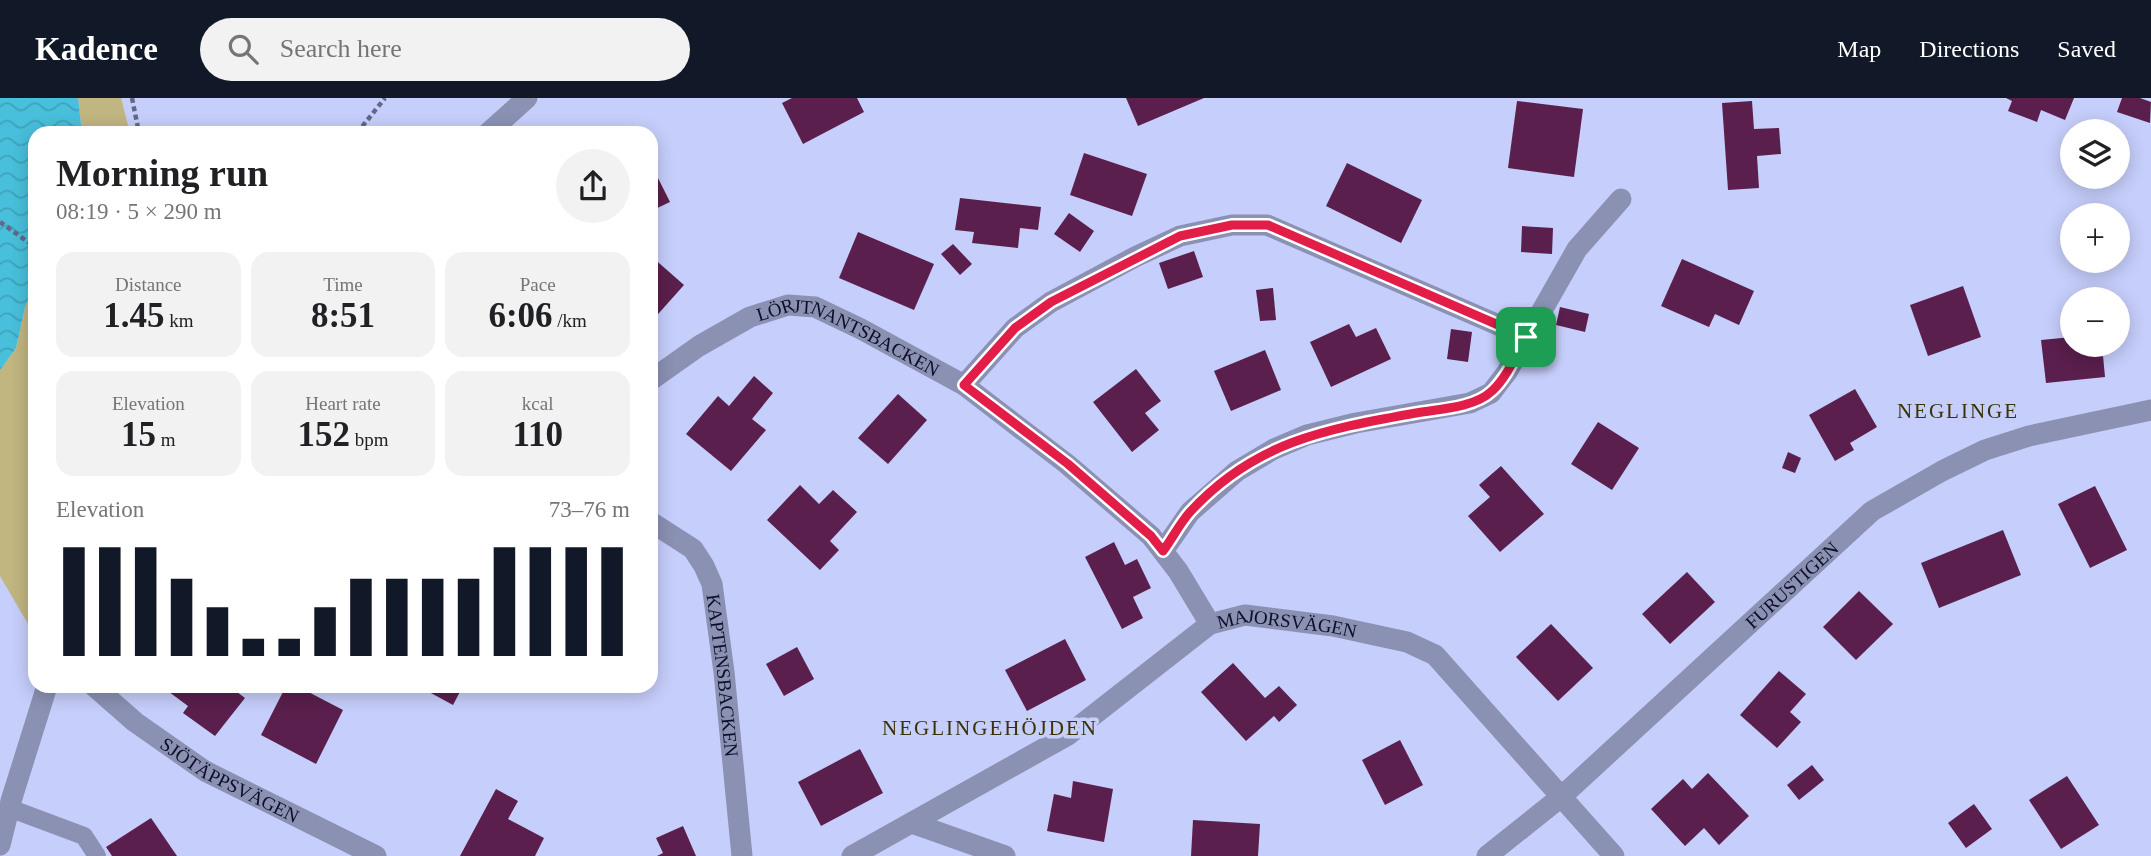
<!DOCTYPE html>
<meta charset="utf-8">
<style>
body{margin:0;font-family:Georgia,serif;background:#f2f2f2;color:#202124;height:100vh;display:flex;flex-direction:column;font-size:26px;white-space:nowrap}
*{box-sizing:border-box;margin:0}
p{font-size:23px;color:#757577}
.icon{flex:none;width:38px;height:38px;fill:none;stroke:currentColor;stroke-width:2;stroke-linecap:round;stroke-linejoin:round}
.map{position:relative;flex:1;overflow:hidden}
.sheet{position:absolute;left:28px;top:28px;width:630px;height:567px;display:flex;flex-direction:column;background:#fff;border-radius:21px;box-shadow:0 4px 18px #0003}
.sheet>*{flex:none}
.controls{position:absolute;left:2060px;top:21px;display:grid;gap:14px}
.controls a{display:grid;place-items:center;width:70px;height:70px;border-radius:50%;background:#fff;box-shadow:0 4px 18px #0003;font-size:35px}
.pin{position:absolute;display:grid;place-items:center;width:60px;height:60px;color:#fff;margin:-30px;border-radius:14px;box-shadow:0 4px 10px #0006}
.round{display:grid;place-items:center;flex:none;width:74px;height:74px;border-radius:37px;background:#f2f2f2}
.headline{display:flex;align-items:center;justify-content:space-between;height:119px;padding:0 28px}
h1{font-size:38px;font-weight:700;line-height:52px}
.stats{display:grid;grid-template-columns:repeat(3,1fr);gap:10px;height:119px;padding:7px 28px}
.stats div{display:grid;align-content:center;border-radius:18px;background:#f2f2f2;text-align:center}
.stats b{font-size:35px;font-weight:700}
.stats small{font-size:19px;font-weight:400}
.stats p{font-size:19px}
.chart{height:196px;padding:14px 28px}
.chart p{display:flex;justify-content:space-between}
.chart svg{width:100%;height:126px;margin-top:7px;stroke:#111827;stroke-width:6}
header{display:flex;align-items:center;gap:42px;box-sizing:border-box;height:98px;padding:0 35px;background:#111827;color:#fff}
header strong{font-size:33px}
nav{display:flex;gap:38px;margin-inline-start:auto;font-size:24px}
.search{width:490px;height:63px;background:#f2f2f2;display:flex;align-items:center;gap:18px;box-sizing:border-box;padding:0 24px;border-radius:38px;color:#757577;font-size:26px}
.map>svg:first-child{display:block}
.green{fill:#c1b580}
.water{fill:url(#water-waves)}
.building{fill:#5a1f4d}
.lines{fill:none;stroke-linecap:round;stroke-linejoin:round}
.path{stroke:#63678a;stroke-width:4.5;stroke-dasharray:5 3.5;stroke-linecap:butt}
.service{stroke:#8b91b3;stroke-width:18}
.minor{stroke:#8b91b3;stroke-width:21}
.route-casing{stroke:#fff;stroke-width:14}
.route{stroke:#e11d48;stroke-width:9}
.labels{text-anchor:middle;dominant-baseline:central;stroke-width:7;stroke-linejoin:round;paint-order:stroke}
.street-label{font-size:19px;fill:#0d0f29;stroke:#c6cefb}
.neighbourhood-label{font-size:21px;letter-spacing:2px;fill:#3a3106;stroke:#c6cefb}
</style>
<header>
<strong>Kadence</strong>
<div class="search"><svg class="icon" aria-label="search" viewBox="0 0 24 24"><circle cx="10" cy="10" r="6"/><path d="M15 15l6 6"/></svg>Search here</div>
<nav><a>Map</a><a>Directions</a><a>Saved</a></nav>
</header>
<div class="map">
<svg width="2151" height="758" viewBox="0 0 2151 758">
<defs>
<pattern id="water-waves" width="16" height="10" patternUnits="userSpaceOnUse" patternTransform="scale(1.75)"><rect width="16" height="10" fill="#48bfdb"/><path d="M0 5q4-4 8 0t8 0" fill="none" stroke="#3ea3bc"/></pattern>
</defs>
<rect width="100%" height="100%" fill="#c6cefb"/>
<g class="green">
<polygon points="78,0 121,0 130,35 82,35"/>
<polygon points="35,186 35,538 0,478 0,272 16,250 25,209"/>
</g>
<polygon class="water" points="0,0 78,0 82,35 35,35 35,186 25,209 16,250 0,272"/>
<g class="building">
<polygon points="792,0 857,0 864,14 803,46 782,5"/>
<polygon points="1126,0 1204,0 1138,28"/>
<polygon points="2006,0 2074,0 2065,22 2041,12 2037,24 2008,13 2012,3"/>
<polygon points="2122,0 2140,0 2151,4 2150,25 2117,14"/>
<polygon points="1517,3 1583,11 1574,79 1508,70"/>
<polygon points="1752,3 1754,31 1779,30 1781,56 1757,58 1759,90 1728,92 1722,5"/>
<polygon points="1084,55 1147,76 1132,118 1070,97"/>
<polygon points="1347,65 1422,102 1401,145 1326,108"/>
<polygon points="651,66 670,104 651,113"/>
<polygon points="960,100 1041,109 1038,132 1020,130 1018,150 972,145 974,134 955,132"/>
<polygon points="1069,115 1094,133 1080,154 1054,136"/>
<polygon points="1522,128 1553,130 1552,156 1521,154"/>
<polygon points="858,134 934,166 914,212 839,180"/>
<polygon points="953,146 972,166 960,177 941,156"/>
<polygon points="1194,153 1203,179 1168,191 1159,165"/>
<polygon points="651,158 684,187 651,224"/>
<polygon points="1682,161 1754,193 1739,227 1715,216 1709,229 1661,208"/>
<polygon points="1963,188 1981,239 1928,258 1910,207"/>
<polygon points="1273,190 1276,222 1260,223 1256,192"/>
<polygon points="1560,209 1589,216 1585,234 1556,227"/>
<polygon points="1349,226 1356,239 1376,230 1391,261 1331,289 1310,244"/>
<polygon points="1451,231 1472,234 1468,264 1447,261"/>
<polygon points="2072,239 2072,247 2102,247 2105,279 2046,285 2041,242"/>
<polygon points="1265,252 1281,292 1231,313 1214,273"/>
<polygon points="1136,271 1161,303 1145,315 1159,332 1132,354 1093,304"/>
<polygon points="754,278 773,295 752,321 766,332 731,373 686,336 718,298 729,308"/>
<polygon points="1855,291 1877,329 1850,345 1854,352 1835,363 1809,317"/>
<polygon points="898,296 927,322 888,366 858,340"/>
<polygon points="1598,324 1639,350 1612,392 1571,366"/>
<polygon points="1788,354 1801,360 1795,375 1782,370"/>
<polygon points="1501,368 1544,416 1500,454 1468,418 1490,399 1479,387"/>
<polygon points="800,387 819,406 833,392 857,414 830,443 839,452 820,472 767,422"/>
<polygon points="2095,388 2127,452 2090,470 2058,406"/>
<polygon points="2003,432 2021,477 1939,510 1921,465"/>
<polygon points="1114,444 1125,467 1137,461 1151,490 1133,499 1143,520 1122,531 1085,459"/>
<polygon points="1687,474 1715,504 1670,546 1642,516"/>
<polygon points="1859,493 1893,526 1856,562 1823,529"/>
<polygon points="1551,526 1593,570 1558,603 1516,559"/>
<polygon points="1065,541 1086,582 1027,613 1005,572"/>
<polygon points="797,549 814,581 784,598 766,566"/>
<polygon points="1233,565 1265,600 1279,588 1297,607 1279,624 1274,618 1246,643 1201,594"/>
<polygon points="1779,573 1806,596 1790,614 1801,624 1777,650 1740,617"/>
<polygon points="161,588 229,588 245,600 215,638 183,615 188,608"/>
<polygon points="286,588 297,588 343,612 316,666 261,637"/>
<polygon points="418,588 463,588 453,607"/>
<polygon points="1400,642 1423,687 1385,707 1362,662"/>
<polygon points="860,651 883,695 821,728 798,684"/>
<polygon points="1812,667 1824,682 1799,702 1787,687"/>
<polygon points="1708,675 1749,718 1719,747 1704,730 1685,748 1651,711 1683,681 1692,691"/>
<polygon points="2067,678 2099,727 2061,751 2029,702"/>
<polygon points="1073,683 1113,691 1104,744 1047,733 1054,696 1071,700"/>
<polygon points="496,691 518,703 508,721 544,740 535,758 460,758"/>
<polygon points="1974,706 1992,731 1966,750 1948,725"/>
<polygon points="151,720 177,758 112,758 106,749"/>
<polygon points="1193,722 1260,726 1258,758 1191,758"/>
<polygon points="683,728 696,758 657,758 663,755 656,740"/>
</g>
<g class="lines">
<g class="path">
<polyline points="132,0 139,35"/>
<polyline points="357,35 385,0"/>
<polyline points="0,124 35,149"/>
</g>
<polyline class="service" points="9,710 84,738 97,758"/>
<g class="minor">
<polyline points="488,35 527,0"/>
<path id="s1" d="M651 282 699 248 750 219 788 207 815 209 861 231 964 287 1067 366 1151 438 1178 473 1210 526"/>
<polyline points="964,287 1015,230 1051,204 1135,159 1180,138 1232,127 1267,127 1526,239"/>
<path id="s2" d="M651 424 693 451 704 468 712 486 724 574 742 758"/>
<polyline points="1163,453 1190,414 1237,373 1274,351 1307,337 1356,325 1470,305 1491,295 1507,274 1577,151 1621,101"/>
<path id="s3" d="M94 588 135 624 205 673 376 758"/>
<polyline points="912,725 1005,758"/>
<polyline points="0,747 11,703 47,588"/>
<path id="s4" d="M852 758 1068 637 1210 526 1245 517 1333 528 1407 544 1435 557 1614 758"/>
<path id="s5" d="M1487 758 1561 699 1872 413 1942 373 1985 352 2029 338 2151 312"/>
</g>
</g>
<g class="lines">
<defs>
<path id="route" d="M1232 127H1268L1526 239C1516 257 1507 279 1492 293 1474 310 1439 311 1416 315 1327 331 1255 343 1190 414 1180 425 1172 441 1163 453L1151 438 1068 366 964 287 1015 230 1051 204 1180 138Z"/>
</defs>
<use href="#route" class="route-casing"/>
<use href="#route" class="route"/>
</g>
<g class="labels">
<g class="street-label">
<text stroke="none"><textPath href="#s1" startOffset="224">LÖRJTNANTSBACKEN</textPath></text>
<text stroke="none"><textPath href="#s5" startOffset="408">FURUSTIGEN</textPath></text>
<text stroke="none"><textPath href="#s4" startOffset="506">MAJORSVÄGEN</textPath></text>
<text stroke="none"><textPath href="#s2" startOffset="182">KAPTENSBACKEN</textPath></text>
<text stroke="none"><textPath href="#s3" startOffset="166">SJÖTÄPPSVÄGEN</textPath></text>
</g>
<g class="neighbourhood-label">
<text x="1958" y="313">NEGLINGE</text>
<text x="990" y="630">NEGLINGEHÖJDEN</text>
</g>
</g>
</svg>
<div class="controls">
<a><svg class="icon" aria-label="layers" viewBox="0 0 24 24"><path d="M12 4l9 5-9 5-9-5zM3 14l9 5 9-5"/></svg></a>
<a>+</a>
<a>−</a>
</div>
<div class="pin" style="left:1526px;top:239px;background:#1e9e55"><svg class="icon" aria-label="arrive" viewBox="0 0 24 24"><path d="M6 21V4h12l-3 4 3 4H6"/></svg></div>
<section class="sheet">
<div class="headline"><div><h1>Morning run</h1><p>08:19 · 5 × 290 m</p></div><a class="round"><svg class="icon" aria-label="share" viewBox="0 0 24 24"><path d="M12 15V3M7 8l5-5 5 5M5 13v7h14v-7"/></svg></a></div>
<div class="stats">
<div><p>Distance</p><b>1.45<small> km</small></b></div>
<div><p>Time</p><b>8:51</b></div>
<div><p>Pace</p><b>6:06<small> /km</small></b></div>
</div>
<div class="stats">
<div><p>Elevation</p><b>15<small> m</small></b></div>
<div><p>Heart rate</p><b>152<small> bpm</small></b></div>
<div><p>kcal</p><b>110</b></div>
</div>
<div class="chart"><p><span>Elevation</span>73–76 m</p>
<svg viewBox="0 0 160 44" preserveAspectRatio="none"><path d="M5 44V6M15 44V6M25 44V6M35 44V17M45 44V27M55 44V38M65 44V38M75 44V27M85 44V17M95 44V17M105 44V17M115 44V17M125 44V6M135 44V6M145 44V6M155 44V6"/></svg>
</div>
</section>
</div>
